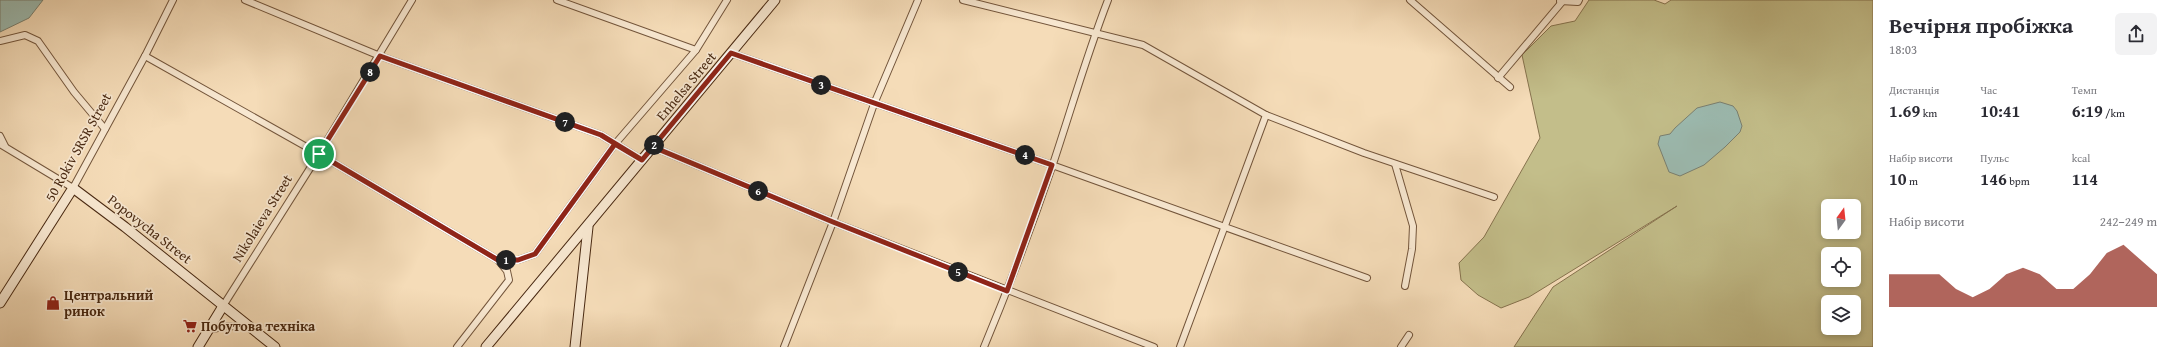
<!DOCTYPE html>
<html lang="uk">
<meta charset="utf-8">
<style>
body{margin:0;font-family:"Gentium Book Plus",serif;background:#f2f2f3;color:#2b2b33;height:100vh;display:flex;flex-direction:column;font-size:15px;white-space:nowrap}
*{box-sizing:border-box;margin:0}
p{font-size:13px;color:#7c7c81}
.icon{flex:none;width:22px;height:22px;fill:none;stroke:currentColor;stroke-width:2;stroke-linecap:round;stroke-linejoin:round}
.map{position:relative;flex:1;overflow:hidden}
.panel{display:flex;flex-direction:column;background:#fff;width:300px}
.panel>*{flex:none}
.needle{width:26px;rotate:15deg}
.buttons{position:absolute;left:1821px;top:199px;display:grid;gap:8px}
.buttons a{display:grid;place-items:center;width:40px;height:40px;border-radius:6px;background:#fff;box-shadow:0 2px 6px #0003;font-size:20px}
.pin{position:absolute;display:grid;place-items:center;width:34px;height:34px;color:#fff;margin:-17px;border:2px solid #fff;border-radius:50%;box-shadow:0 1px 4px #0007}
.km{position:absolute;width:20px;height:20px;margin:-10px;border-radius:50%;background:#222;color:#fff;font-size:11px;line-height:20px;text-align:center}
.round{display:grid;place-items:center;flex:none;width:42px;height:42px;border-radius:6px;background:#f2f2f3}
.head{display:flex;align-items:center;justify-content:space-between;height:68px;padding:0 16px}
h1{font-size:22px;font-weight:700;line-height:30px}
.figures{display:grid;grid-template-columns:repeat(3,1fr);gap:6px;height:68px;padding:4px 16px}
.figures div{display:grid;align-content:center}
.figures b{font-size:17px;font-weight:700}
.figures small{font-size:11px;font-weight:400}
.figures p{font-size:11px}
.chart{height:112px;padding:8px 16px}
.chart p{display:flex;justify-content:space-between}
.chart svg{width:100%;height:72px;margin-top:4px;fill:#8f2418;opacity:.7}
main{display:flex;flex:1;min-height:0}
.map>svg:first-child{display:block}
.green{fill:#c3be8a;stroke:#86734e;fill-rule:evenodd}
.water{fill:#9cbbb1;stroke:#7a8071}
.lines{fill:none;stroke-linecap:round;stroke-linejoin:round}
.street-casing{stroke:#73553b;stroke-width:8}
.secondary-casing{stroke:#482811;stroke-width:11}
.street{stroke:#f8e8d1;stroke-width:6}
.secondary{stroke:#f8e8d1;stroke-width:9}
.route-casing{stroke:#fff;stroke-width:8}
.route{stroke:#8f2418;stroke-width:5}
.labels{text-anchor:middle;dominant-baseline:central;stroke-width:3.5;stroke-linejoin:round;paint-order:stroke}
.street-label{font-size:14px;fill:#482811;stroke:#f8e8d1}
.poi-label{font-size:14px;font-weight:bold;fill:#482811;stroke:#f8e8d1;text-anchor:start}
</style>
<main>
<div class="map">
<svg width="1873" height="347" viewBox="0 0 1873 347">
<rect width="100%" height="100%" fill="#f5dcb8"/>
<filter id="stains"><feTurbulence type="fractalNoise" baseFrequency=".005" numOctaves="4"/><feColorMatrix values="0 0 0 0 .2 0 0 0 0 .09 0 0 0 0 .02 0 0 0 .5 -.17"/></filter>
<radialGradient id="worn" r=".72"><stop offset=".6" stop-color="#630" stop-opacity="0"/><stop offset="1" stop-color="#630" stop-opacity=".3"/></radialGradient>
<path class="green" d="M1589 0H1654L1665 4 1671 0H1873V347H1514L1553 287 1677 206 1529 297 1501 308 1478 295 1461 280 1459 263 1484 237 1540 138 1522 55 1551 26 1575 21ZM1828 206H1854V232H1828ZM1828 254H1854V280H1828ZM1828 302H1854V328H1828Z"/>
<g class="water">
<polygon points="0,0 43,0 29,18 0,32"/>
<polygon points="1720,102 1733,106 1737,111 1742,126 1740,132 1725,147 1704,165 1680,176 1669,172 1658,144 1660,136 1670,134 1675,128 1697,108"/>
</g>
<g class="lines">
<defs>
<g id="street">
<polyline points="245,0 380,56 601,135 642,160"/>
<polyline points="557,0 696,50"/>
<polyline points="963,0 1143,45 1266,115 1364,153 1494,197"/>
<polyline points="1410,0 1510,87"/>
<polyline points="1560,1 1578,2 1579,0"/>
<polyline points="0,41 25,35 38,41 74,92 105,129"/>
<polyline points="731,53 1052,165 1367,278"/>
<polyline points="145,56 319,154 498,260 507,271 509,280 457,347"/>
<polyline points="1498,78 1562,2"/>
<polyline points="0,136 5,146"/>
<polyline points="0,144 73,188 145,56 173,0"/>
<polyline points="653,147 833,222 1154,347"/>
<polyline points="1395,164 1413,226 1412,249 1405,286"/>
<polyline points="498,260 518,260 535,254 615,144 696,50 727,0"/>
<polyline points="223,306 319,154 412,0"/>
<polyline points="208,330 227,326 250,327"/>
<polyline points="784,347 833,222 874,104 918,0"/>
<path d="M984 347C1009 287 1032 226 1053 164 1071 110 1087 54 1108 0"/>
<polyline points="1180,347 1266,115"/>
<polyline points="1401,347 1409,335"/>
</g>
<g id="secondary">
<polyline points="0,303 73,188 125,227 275,347"/>
<polyline points="198,347 223,306"/>
<polyline points="486,347 775,0"/>
<polyline points="575,347 588,227"/>
</g>
</defs>
<use href="#street" class="street-casing"/>
<use href="#secondary" class="secondary-casing"/>
<use href="#street" class="street"/>
<use href="#secondary" class="secondary"/>
</g>
<g class="lines">
<defs>
<polyline id="route" points="319,154 498,260 518,260 535,254 615,144 642,160 731,53 1052,165 1007,291 833,222 653,147 642,160 601,135 380,56 319,154"/>
</defs>
<use href="#route" class="route-casing"/>
<use href="#route" class="route"/>
</g>
<defs>
<symbol id="shop-bare" viewBox="-9 -9 18 18"><path d="M-5-2.5h2.3a2.7 3.5 0 0 1 5.4 0H5L5.5 6h-11ZM-1.5-2.5h3a1.5 2.3 0 0 0-3 0Z" fill="#8f2418" stroke="#f8e8d1" stroke-width="2.5" paint-order="stroke"/></symbol>
<symbol id="supermarket-bare" viewBox="-9 -9 18 18"><path d="M-6-5.5h2.5l.6 2H6L4.5 2H-2.5L-4.4-4H-6ZM-1.5 3.2a1.3 1.3 0 1 0 .1 0ZM3 3.2a1.3 1.3 0 1 0 .1 0Z" fill="#8f2418" stroke="#f8e8d1" stroke-width="2.5" paint-order="stroke"/></symbol>
</defs>
<g fill-rule="evenodd">
<use href="#shop-bare" x="43" y="293" width="20" height="20"/>
<use href="#supermarket-bare" x="180" y="316" width="20" height="20"/>
</g>
<g class="labels">
<g class="street-label">
<text transform="translate(686 86) rotate(-50)">Enhelsa Street</text>
<text transform="translate(78 147) rotate(-61)">50 Rokiv SRSR Street</text>
<text transform="translate(262 218) rotate(-58)">Nikolaieva Street</text>
<text transform="translate(150 229) rotate(38)">Popovycha Street</text>
</g>
<g class="poi-label">
<text x="64" y="295">Центральний<tspan x="64" dy="16">ринок</tspan></text>
<text x="201" y="326">Побутова техніка</text>
</g>
</g>
<rect width="100%" height="100%" filter="url(#stains)"/>
<rect width="100%" height="100%" fill="url(#worn)"/>
</svg>
<div class="buttons">
<a><svg class="needle" viewBox="-14 -14 28 28"><path d="M0-13l5 13h-10z" fill="#e53935"/><path d="M0 13l5-13h-10z" fill="#7c7c81"/></svg></a>
<a><svg class="icon" aria-label="locate" viewBox="0 0 24 24"><circle cx="12" cy="12" r="6"/><path d="M12 2v4M12 18v4M2 12h4M18 12h4"/></svg></a>
<a><svg class="icon" aria-label="layers" viewBox="0 0 24 24"><path d="M12 4l9 5-9 5-9-5zM3 14l9 5 9-5"/></svg></a>
</div>
<div class="pin" style="left:319px;top:154px;background:#1e9e55"><svg class="icon" aria-label="arrive" viewBox="0 0 24 24"><path d="M6 21V4h12l-3 4 3 4H6"/></svg></div>
<b class="km" style="left:506px;top:260px">1</b>
<b class="km" style="left:654px;top:145px">2</b>
<b class="km" style="left:821px;top:85px">3</b>
<b class="km" style="left:1025px;top:155px">4</b>
<b class="km" style="left:958px;top:272px">5</b>
<b class="km" style="left:758px;top:191px">6</b>
<b class="km" style="left:565px;top:122px">7</b>
<b class="km" style="left:370px;top:72px">8</b>
</div>
<section class="panel">
<div class="head"><div><h1>Вечірня пробіжка</h1><p>18:03</p></div><a class="round"><svg class="icon" aria-label="share" viewBox="0 0 24 24"><path d="M12 15V3M7 8l5-5 5 5M5 13v7h14v-7"/></svg></a></div>
<div class="figures">
<div><p>Дистанція</p><b>1.69<small> km</small></b></div>
<div><p>Час</p><b>10:41</b></div>
<div><p>Темп</p><b>6:19<small> /km</small></b></div>
</div>
<div class="figures">
<div><p>Набір висоти</p><b>10<small> m</small></b></div>
<div><p>Пульс</p><b>146<small> bpm</small></b></div>
<div><p>kcal</p><b>114</b></div>
</div>
<div class="chart"><p><span>Набір висоти</span>242–249 m</p>
<svg viewBox="0 0 160 44" preserveAspectRatio="none"><path d="M0 44V24L10 24L20 24L30 24L40 33L50 38L60 33L70 24L80 20L90 24L100 33L110 33L120 24L130 11L140 6L150 15L160 24V44z"/></svg>
</div>
</section>
</main>
